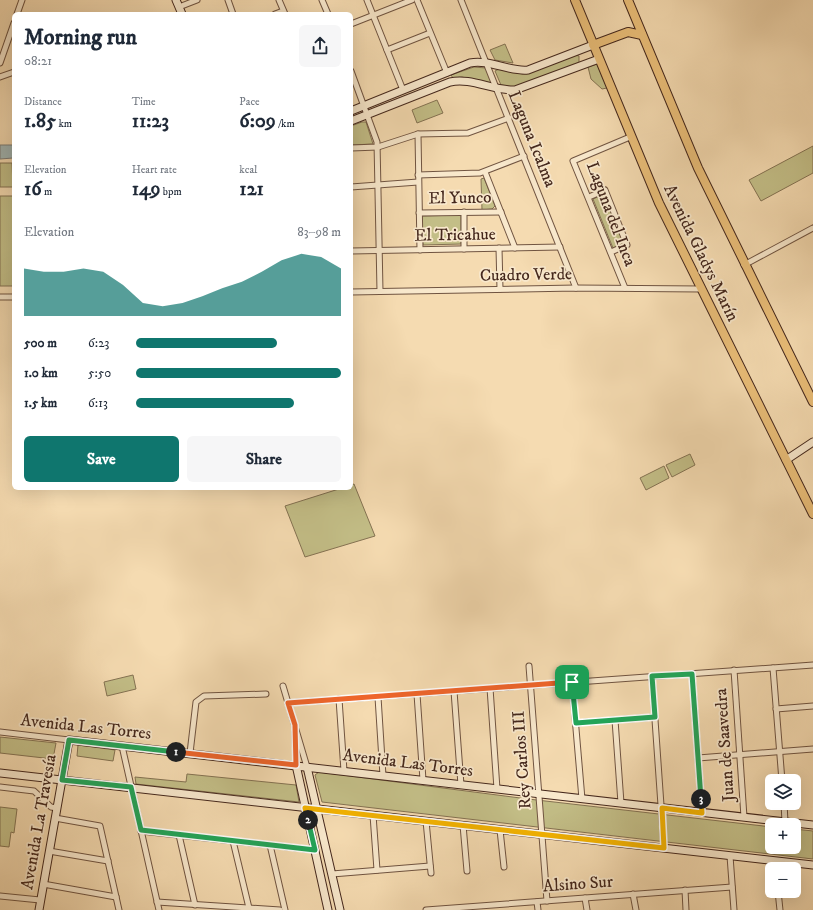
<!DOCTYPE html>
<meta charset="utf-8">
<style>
body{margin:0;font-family:"IM FELL DW Pica",serif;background:#f6f6f7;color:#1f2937;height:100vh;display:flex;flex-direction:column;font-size:15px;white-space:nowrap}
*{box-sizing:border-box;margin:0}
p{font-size:13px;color:#747a83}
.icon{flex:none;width:22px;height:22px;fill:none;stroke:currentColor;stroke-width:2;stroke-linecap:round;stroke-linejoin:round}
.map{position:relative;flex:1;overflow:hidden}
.sheet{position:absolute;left:12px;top:12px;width:341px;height:478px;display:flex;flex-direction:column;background:#fff;border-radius:6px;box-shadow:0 4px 16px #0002}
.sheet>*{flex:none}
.fabs{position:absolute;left:765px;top:774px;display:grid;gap:8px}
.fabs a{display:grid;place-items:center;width:36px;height:36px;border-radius:6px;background:#fff;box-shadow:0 4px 16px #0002;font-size:20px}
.pin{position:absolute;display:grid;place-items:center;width:34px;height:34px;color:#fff;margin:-17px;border-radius:8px;box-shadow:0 2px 6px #0006}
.km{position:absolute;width:20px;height:20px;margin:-10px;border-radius:50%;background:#222;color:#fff;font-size:11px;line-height:20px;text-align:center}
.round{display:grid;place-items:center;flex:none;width:42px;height:42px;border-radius:6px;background:#f6f6f7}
.overview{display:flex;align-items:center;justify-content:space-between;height:68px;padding:0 12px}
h1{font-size:22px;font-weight:700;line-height:30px}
.figures{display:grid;grid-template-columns:repeat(3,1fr);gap:6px;height:68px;padding:4px 12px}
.figures div{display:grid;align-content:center}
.figures b{font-size:20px;font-weight:700}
.figures small{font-size:11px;font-weight:400}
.figures p{font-size:11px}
.chart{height:112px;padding:8px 12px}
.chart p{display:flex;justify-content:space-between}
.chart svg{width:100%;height:72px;margin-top:4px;fill:#0f766e;opacity:.7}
.action{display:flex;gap:8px;margin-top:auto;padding:8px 12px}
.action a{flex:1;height:46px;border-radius:6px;background:#0f766e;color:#fff;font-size:16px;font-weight:700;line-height:46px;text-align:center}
.action a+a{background:#f6f6f7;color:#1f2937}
ul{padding:0 12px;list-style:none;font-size:13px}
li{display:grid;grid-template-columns:64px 48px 1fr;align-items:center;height:30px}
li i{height:10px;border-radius:5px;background:#0f766e}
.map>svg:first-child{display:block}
.green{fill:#c3be87;stroke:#847252}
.water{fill:#a2b8b7;stroke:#7c7e79}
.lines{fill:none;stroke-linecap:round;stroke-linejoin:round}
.street-casing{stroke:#705441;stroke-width:7}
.secondary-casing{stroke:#44271c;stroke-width:9}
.primary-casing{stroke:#44271c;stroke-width:10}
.street{stroke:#f8e8cc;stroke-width:5}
.secondary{stroke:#f8e8cc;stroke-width:7}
.primary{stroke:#eabe78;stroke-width:8}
.split-1-casing{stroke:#fff;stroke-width:8}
.split-2-casing{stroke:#fff;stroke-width:8}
.split-3-casing{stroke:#fff;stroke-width:8}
.split-4-casing{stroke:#fff;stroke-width:8}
.split-1{stroke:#f0652b;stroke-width:5}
.split-2{stroke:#22a559;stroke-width:5}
.split-3{stroke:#f5b400;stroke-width:5}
.split-4{stroke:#22a559;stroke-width:5}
.labels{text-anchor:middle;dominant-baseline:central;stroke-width:3.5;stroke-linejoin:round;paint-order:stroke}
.street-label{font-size:17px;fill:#44271c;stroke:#f8e8cc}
</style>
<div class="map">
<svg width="813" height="910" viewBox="0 0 813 910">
<rect width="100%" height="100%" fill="#f5dbb1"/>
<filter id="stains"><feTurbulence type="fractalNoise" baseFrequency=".005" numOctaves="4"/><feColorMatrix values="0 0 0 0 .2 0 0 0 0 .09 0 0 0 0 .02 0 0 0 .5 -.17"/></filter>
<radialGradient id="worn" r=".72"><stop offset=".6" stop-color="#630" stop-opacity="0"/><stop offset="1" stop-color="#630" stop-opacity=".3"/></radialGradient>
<g class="green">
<polygon points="505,44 513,63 495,60 490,50"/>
<polygon points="575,55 579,56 579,64 514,87 501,85 495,71 499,69 523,74"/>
<polygon points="597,64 607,88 602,89 591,79 588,67"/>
<polygon points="474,67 486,68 492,84 462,77 453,78 451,75"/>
<polygon points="437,100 443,113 417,123 412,110"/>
<polygon points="362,122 366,122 373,144 351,145 351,126"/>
<polygon points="813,146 813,173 761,201 749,180"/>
<polygon points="0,163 12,163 13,187 0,187"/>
<polygon points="484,178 495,206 492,209 482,210 481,179"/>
<polygon points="604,194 624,244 613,248 593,199"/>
<rect x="0" y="196" width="14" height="90"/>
<polygon points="461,215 461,244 423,245 422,216"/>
<polygon points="690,454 695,465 672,477 666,465"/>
<polygon points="664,466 669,478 646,490 640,478"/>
<polygon points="354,484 375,536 305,557 285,506 342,488 351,488 351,485"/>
<polygon points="133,675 136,689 107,696 104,682"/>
<polygon points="0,737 56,743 53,759 0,753"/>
<polygon points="78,745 115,750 113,761 77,756"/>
<polygon points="319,772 528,799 772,827 772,847 794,847 794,829 813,831 813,859 322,802 315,775"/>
<polygon points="187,774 296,785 299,802 136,784 135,777 186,782"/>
<polygon points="0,807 17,809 14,833 11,832 9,847 0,846"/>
</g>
<polygon class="water" points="0,145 13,145 13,158 0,159"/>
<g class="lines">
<defs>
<g id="street">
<polyline points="228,0 233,14"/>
<polyline points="279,0 285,14"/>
<polyline points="322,0 328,14"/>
<polyline points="367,0 403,90"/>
<polyline points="417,0 447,73"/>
<polyline points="461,0 576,288"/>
<polyline points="179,7 197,0"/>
<polyline points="17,14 22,0"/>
<polyline points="275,14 283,11"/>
<polyline points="351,24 412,0"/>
<polyline points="387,50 430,33"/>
<polyline points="0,63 14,23"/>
<polyline points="351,71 377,142 380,291"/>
<polyline points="0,77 14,72"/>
<polyline points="418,134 420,250"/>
<polyline points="351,148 378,147 418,134 468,133 509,118"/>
<polyline points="485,172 515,248"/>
<polyline points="418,175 480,173 524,156"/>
<polyline points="351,187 418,182"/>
<polyline points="589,197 605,190 627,245 611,252"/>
<polyline points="464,212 464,249"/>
<polyline points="419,213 501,212"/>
<polyline points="499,248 500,289"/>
<polyline points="351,251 560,247"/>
<polyline points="744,265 813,228"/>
<polyline points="625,288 573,161 630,137"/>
<polyline points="351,292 576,288 701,289"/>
<polyline points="0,297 14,297"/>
<polyline points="529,666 547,901"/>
<polyline points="773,668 782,781"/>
<polyline points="734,670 744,817"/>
<polyline points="692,674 702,813"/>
<polyline points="652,677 664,848"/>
<polyline points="572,682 582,799"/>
<polyline points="283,686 307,767"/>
<polyline points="490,688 497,789"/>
<polyline points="454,691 461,785"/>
<polyline points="417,694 423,780"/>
<polyline points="378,697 383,776"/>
<polyline points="339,699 344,771"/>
<polyline points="288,703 813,665"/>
<polyline points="776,709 813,706"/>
<polyline points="615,720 621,803"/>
<polyline points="576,723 655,717"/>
<polyline points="0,732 69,740"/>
<polyline points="295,732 296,765"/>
<polyline points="122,746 159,910"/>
<polyline points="190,753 196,702 204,696 266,694"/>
<polyline points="698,758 813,749"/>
<polyline points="0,787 34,791 51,807 57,808"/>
<polyline points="784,803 785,822"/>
<polyline points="373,815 377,870"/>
<polyline points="55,818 100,826 119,910"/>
<polyline points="426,821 431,873"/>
<polyline points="463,825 467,871"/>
<polyline points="500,830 504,867"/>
<polyline points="141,831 315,850"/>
<polyline points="179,835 195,905"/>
<polyline points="233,841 249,908"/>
<polyline points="270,845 285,910"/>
<polyline points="49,851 108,861"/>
<polyline points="730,856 734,910"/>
<polyline points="776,861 777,869"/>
<polyline points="332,874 430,866"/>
<polyline points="43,884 116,897"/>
<polyline points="685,890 686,910"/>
<polyline points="778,891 780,910"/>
<polyline points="633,894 636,910"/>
<polyline points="0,896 40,900"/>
<polyline points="585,898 587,910"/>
<polyline points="157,902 280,910"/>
<polyline points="537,902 538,910"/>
<polyline points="426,910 732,887"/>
</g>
<g id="secondary">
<polyline points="176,0 182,14"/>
<path d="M351 111 470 63C489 59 509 72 528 70L593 45"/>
<path d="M351 121 450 82C471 77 493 91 515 90L599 59"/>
<polyline points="786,460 813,442"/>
<polyline points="296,765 328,910"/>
<polyline points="307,767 340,910"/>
<polyline points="0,773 813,865"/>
<polyline points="39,910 69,740 813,825"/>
</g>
<g id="primary">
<polyline points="575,0 659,203 813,514"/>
<polyline points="628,0 698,168 813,402"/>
<polyline points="593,45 628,32 642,35"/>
</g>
</defs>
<use href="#street" class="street-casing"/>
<use href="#secondary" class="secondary-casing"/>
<use href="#primary" class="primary-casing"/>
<use href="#street" class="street"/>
<use href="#secondary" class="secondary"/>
<use href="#primary" class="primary"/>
</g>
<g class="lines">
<defs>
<polyline id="split-1" points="176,752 296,765 295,725 288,703 572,682"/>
<polyline id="split-2" points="176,752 69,740 62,780 131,787 141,830 315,850 308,820"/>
<polyline id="split-3" points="308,820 305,808 664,848 662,808 702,813 701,799"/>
<polyline id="split-4" points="572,682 576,723 655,717 652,676 692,674 701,799"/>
</defs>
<use href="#split-1" class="split-1-casing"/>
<use href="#split-2" class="split-2-casing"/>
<use href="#split-3" class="split-3-casing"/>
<use href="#split-4" class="split-4-casing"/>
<use href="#split-1" class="split-1"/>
<use href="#split-2" class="split-2"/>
<use href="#split-3" class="split-3"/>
<use href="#split-4" class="split-4"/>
</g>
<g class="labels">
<g class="street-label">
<text transform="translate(532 139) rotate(68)">Laguna Icalma</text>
<text transform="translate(460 198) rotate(-1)">El Yunco</text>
<text transform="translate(611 214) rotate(69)">Laguna del Inca</text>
<text transform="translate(455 235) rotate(-1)">El Tricahue</text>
<text transform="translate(701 253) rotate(64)">Avenida Gladys Marín</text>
<text transform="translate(526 275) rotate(-1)">Cuadro Verde</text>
<text transform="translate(86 727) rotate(6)">Avenida Las Torres</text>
<text transform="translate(725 745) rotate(-94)">Juan de Saavedra</text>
<text transform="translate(522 760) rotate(-94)">Rey Carlos III</text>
<text transform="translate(408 763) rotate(7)">Avenida Las Torres</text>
<text transform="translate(39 822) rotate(-80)">Avenida La Travesía</text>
<text transform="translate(578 884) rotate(-4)">Alsino Sur</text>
</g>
</g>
<rect width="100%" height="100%" filter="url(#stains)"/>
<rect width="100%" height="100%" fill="url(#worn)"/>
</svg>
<div class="fabs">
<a><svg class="icon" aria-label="layers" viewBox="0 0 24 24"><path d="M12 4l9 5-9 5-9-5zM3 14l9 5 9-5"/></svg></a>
<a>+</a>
<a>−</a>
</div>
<div class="pin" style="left:572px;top:682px;background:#1e9e55"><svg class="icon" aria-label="arrive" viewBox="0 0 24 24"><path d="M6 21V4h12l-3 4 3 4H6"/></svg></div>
<b class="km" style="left:176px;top:752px">1</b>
<b class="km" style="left:308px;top:820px">2</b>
<b class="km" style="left:701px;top:799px">3</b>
<section class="sheet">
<div class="overview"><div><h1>Morning run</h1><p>08:21</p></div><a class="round"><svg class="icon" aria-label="share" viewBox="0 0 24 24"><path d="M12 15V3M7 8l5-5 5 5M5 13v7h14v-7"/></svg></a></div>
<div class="figures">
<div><p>Distance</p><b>1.85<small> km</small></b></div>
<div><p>Time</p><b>11:23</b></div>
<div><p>Pace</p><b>6:09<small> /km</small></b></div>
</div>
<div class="figures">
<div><p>Elevation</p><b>16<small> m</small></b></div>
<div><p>Heart rate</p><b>149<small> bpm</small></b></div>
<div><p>kcal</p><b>121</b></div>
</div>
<div class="chart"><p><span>Elevation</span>83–98 m</p>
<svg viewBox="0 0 160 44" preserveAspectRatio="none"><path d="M0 44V15L10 17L20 17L30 15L40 17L50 25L60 36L70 38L80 36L90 32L100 27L110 23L120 17L130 10L140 6L150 8L160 15V44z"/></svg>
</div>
<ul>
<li><b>500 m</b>6:23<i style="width:69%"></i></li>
<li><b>1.0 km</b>5:50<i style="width:100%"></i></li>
<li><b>1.5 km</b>6:13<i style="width:77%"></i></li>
</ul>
<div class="action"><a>Save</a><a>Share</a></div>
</section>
</div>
